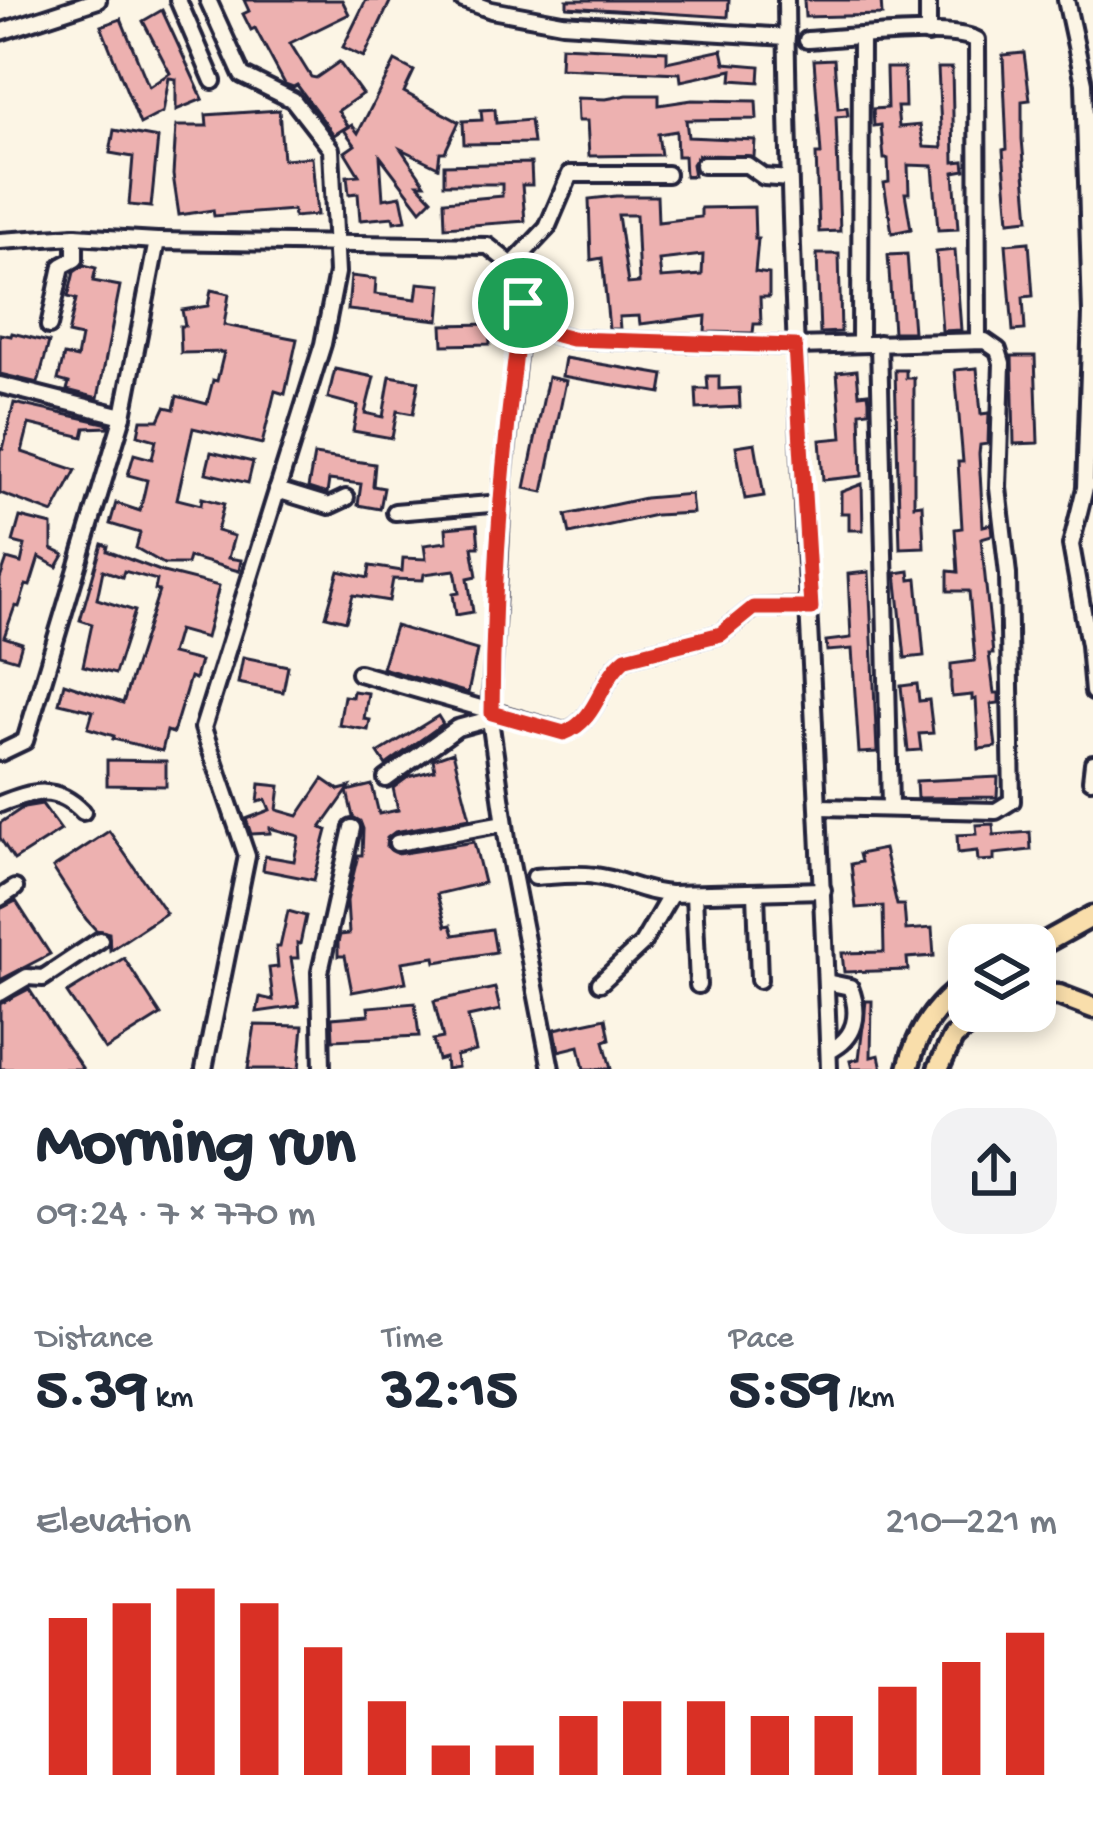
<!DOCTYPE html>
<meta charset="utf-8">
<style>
body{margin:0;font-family:"Gochi Hand",sans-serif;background:#f2f2f3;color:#1f2937;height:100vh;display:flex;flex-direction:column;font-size:45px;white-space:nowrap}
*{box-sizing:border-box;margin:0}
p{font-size:39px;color:#747a83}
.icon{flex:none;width:66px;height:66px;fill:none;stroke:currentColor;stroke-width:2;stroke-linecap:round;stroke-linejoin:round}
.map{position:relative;height:1069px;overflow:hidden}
.panel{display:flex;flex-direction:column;background:#fff;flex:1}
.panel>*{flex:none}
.fabs{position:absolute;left:948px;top:924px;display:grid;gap:24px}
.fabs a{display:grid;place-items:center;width:108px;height:108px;border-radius:24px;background:#fff;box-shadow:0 6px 18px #0003;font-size:60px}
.pin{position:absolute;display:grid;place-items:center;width:102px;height:102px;color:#fff;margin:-51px;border:6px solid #fff;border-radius:50%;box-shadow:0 3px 12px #0007}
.round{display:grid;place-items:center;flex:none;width:126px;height:126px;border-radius:36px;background:#f2f2f3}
.head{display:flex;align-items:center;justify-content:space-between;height:204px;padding:0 36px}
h1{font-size:66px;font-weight:700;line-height:90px}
.stats{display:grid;grid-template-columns:repeat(3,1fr);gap:18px;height:204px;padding:12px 36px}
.stats div{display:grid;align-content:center}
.stats b{font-size:60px;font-weight:700}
.stats small{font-size:33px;font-weight:400}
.stats p{font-size:33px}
.chart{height:336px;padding:24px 36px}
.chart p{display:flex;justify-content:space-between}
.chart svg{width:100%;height:216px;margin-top:12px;stroke:#d93025;stroke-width:6}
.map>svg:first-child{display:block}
.building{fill:#edb1b0;stroke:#22223b;stroke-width:3;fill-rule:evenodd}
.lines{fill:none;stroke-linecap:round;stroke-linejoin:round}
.minor-casing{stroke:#22223b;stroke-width:22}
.highway-casing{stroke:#22223b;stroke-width:27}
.minor{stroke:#fcf5e5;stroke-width:14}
.highway{stroke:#f9deab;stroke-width:18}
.route-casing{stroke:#fff;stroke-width:24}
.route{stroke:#d93025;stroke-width:15}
</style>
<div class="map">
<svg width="1093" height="1069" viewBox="0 0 1093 1069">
<rect width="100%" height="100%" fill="#fcf5e5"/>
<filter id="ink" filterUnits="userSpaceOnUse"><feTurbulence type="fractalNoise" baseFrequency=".00833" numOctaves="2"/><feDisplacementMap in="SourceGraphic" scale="24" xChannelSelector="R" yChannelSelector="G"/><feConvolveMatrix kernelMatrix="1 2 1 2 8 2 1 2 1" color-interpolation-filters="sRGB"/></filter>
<g filter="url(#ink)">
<g class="building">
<polygon points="244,0 342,0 349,14 290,43 311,77 316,78 339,62 362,94 338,111 348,126 334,135 297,85 293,87 285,84 255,28 251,30 243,14 249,11"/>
<polygon points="366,0 391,0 364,57 343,47"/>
<polygon points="567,0 729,0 728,17 567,7"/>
<polygon points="804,0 881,0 882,15 805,17"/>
<polygon points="162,10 203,99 176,110 176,79 169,78 163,112 140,124 101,26 121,19 149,87 170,73 143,21"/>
<polygon points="561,46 667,51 667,62 722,50 725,63 760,66 759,82 731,80 732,70 681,81 680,73 560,68"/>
<polygon points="1024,53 1030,100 1022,101 1022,139 1029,219 1009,221 1003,150 1007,149 1003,55"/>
<polygon points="834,59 838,108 847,107 848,116 836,117 840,231 819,232 816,154 821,154 814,60"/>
<polygon points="395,61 414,71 404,92 459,122 445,152 440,152 438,167 401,149 425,184 418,184 432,199 421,210 380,156 383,199 401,196 406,220 394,222 393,217 360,220 358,193 349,194 347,176 359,175 345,152 355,145 344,130 352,125 358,133"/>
<polygon points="886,68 904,68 905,107 897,107 899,127 920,125 924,147 942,148 938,68 952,68 954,162 964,161 965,170 954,172 958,229 938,230 933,166 908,165 909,193 905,193 911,229 892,233 884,183 889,182 888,159 884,159 881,125 874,126 873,109 887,108"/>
<polygon points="627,95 659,95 659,105 692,100 756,101 757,119 686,120 688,137 755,140 754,156 698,155 692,164 694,176 685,176 684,156 677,156 676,131 658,134 661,155 589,156 587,121 578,121 577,98 606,99"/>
<polygon points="495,109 496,123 530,120 533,143 464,144 463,121 482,120 481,110"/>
<polygon points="279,110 283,159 312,157 317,215 294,217 293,210 214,216 213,210 179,215 173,175 176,126 207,126 206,115"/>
<polygon points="114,130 158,138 151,207 129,205 133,157 110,153"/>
<polygon points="531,163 532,185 522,185 525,221 445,227 444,201 502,196 502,184 444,184 444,165"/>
<path d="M616 196H657L658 222 701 217V208L754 207 755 239H758L755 272 769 274V297H760L761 324H754L753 333 705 332 706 316 640 324 639 316 619 317 620 329H609L602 258 591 260 589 199ZM618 215H636L639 283 628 284ZM703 255 702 275 661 278 659 260Z"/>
<polygon points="1029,242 1033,296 1023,297 1025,330 1013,331 1006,244"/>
<polygon points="955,250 961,330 942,331 936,252"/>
<polygon points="817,254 839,254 841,332 820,333"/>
<polygon points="907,254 913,332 893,332 888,255"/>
<polygon points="84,265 96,268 93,281 120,286 98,398 67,390 69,383 58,380 64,355 77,358 81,337 68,334 76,299 68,297 74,272"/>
<polygon points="351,276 376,279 375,294 416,299 418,283 442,285 439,320 348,310"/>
<polygon points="211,290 229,294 224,325 297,339 285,394 275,391 262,444 193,428 177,499 201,505 202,498 224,504 217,531 234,536 228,558 241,560 239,571 189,557 187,564 164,564 136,548 140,533 110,524 116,503 140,511 147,480 128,475 134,454 152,459 156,440 138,435 141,420 159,420 165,407 174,409 177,396 207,404 213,380 217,381 224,352 181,353 180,326 185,326 182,310 208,306"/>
<polygon points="489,324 490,344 443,345 442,325"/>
<polygon points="12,333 49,342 38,383 0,374 0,334 11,336"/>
<polygon points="1012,356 1035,356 1038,443 1014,444"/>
<polygon points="565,358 664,375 661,393 562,376"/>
<polygon points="977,368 981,414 989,413 988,444 980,445 979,454 983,526 991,524 992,535 981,538 993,654 989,654 994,693 999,693 999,703 991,704 996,747 979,749 976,699 972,700 972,695 952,697 951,687 951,664 975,661 969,591 948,591 948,571 958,572 955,529 962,528 958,462 963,462 955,370"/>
<polygon points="335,369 374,377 365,413 383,417 390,376 419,381 413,414 397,411 392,438 353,431 358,406 328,398"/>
<polygon points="857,370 859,394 868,393 869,400 869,411 860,412 862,476 823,480 820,440 842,438 837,372"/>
<polygon points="895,370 906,370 906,378 914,378 914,505 922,504 924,547 900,548"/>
<polygon points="707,376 719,376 719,389 739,388 740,407 697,409 696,389 708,389"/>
<polygon points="548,377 566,381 543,492 525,488"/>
<polygon points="14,403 109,424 108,427 85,428 83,437 29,424 22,452 76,470 53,513 0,493 0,448 3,449"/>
<polygon points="755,443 764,496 745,499 736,446"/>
<polygon points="211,452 253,462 248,483 206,473"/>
<polygon points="314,455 375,464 373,486 384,488 380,509 358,505 361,484 329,480 327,494 308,488"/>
<polygon points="862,484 863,530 849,530 849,513 841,513 841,492"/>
<polygon points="691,494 693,513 655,515 570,534 566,515 645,498"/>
<polygon points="20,517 52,525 52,549 64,555 57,567 39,557 30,586 26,585 19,607 15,606 4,637 22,643 17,660 0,655 0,579 7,559 21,563 25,545 13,542"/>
<polygon points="477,525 479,547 472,547 477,576 468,578 473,612 456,615 453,594 459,593 455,570 424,574 423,580 393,579 389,601 353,595 346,621 326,616 339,571 368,578 370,566 402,571 403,558 426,559 424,545 447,542 446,528"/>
<polygon points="102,544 108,546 107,551 163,572 219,586 206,638 178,630 171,654 200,661 195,679 190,677 173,733 167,731 162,751 113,739 114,736 88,728 93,711 59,703 64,683 123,703 159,591 155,590 157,580 124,571 122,577 103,570 97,599 135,611 115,674 83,666 92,624 80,620"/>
<polygon points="909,571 910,580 917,579 924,656 905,658 896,573"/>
<polygon points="869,572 877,752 859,753 852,649 827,651 826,641 851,638 848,574"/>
<polygon points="395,626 477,650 468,693 382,668"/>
<polygon points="243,657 288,666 283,692 238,683"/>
<polygon points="917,684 919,701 929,700 933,733 919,734 921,750 908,751 901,686"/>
<polygon points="353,691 368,693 364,719 370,720 368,730 339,725 344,696 352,697"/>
<polygon points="438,716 443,724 386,765 378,753"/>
<polygon points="453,752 470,818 395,832 387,838 386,846 398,854 474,842 484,883 437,894 446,926 451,925 454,935 492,929 496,952 436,962 435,957 402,962 406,982 352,992 345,956 338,956 338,943 340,935 349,934 347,901 358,855 362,855 363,829 360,821 353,817 347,791 372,785 379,814 398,810 393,788 408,777 435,770 433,759"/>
<polygon points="107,760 166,761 166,786 107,785"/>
<polygon points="998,777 997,797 917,798 916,781"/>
<polygon points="323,779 339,790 350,787 321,828 327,830 314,880 263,870 265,856 294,861 299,836 270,828 270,833 251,834 246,819 270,810 266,800 258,802 260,784 280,786 277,810 298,816"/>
<polygon points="42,804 61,830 14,860 0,838 0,823 24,807"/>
<polygon points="993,824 994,835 1030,832 1031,850 994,854 994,860 978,861 977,851 958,853 957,835 977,834 976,825"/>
<polygon points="109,831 166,913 110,950 109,933 96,930 86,919 53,868"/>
<polygon points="884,849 897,905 904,905 906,930 932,928 934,956 907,958 908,970 844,972 842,953 884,952 883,906 856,908 851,864 861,862 859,854"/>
<polygon points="16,901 50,954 0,980 0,909"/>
<polygon points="288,911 306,916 300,944 297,943 298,958 291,958 299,1006 257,1012 260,997 273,1000 269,968 278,967 276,947 280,947"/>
<polygon points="124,958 161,1015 105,1050 67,993"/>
<polygon points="495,988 500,1010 468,1017 476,1051 456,1056 458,1067 446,1069 445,1058 438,1060 433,1040 443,1038 434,1001"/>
<polygon points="29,989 55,1029 83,1069 0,1069 0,1004"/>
<polygon points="866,1001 872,1001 871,1057 879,1055 882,1069 852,1069 850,1061 859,1059"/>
<polygon points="415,1003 419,1036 333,1040 332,1018 369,1015 368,1007"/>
<polygon points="606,1018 610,1039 604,1041 611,1069 584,1069 579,1046 559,1051 555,1029"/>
<polygon points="255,1025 303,1026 299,1069 248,1069"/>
</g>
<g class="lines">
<defs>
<g id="minor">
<polyline points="178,0 213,81"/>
<polyline points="463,0 491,10 562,23 787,37"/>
<path d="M786 0C790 357 817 713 829 1069"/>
<polyline points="1066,0 1084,83 1091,314 1085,488 1071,545 1089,645 1093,692"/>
<polyline points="0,32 98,0"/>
<polyline points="928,34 928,0"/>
<path d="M807 40C844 38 949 25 977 40L978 341"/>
<polyline points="703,165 747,165 764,177 789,179"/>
<polyline points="0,241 75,236 157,241"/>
<polyline points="512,265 547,228 570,174 667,174"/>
<polyline points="49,326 62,266 75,259 75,236"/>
<polyline points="879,343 890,806"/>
<polyline points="860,344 861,37"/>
<polyline points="0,385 123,416"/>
<polyline points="277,490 329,506 346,498"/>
<polyline points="395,512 502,503"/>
<path d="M359 673 564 732C599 721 599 678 626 658L721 634 753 608 811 607"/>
<polyline points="0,753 25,741 123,416 157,241 488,246 512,265 523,303"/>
<polyline points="386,779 457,728 490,719"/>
<polyline points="1091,780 1093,763"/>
<path d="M0 804C33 791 56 784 83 812"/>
<polyline points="397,843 504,823"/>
<path d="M535 877C554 876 575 873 595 876 622 879 644 893 671 894L823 890"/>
<polyline points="756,892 759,980"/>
<polyline points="694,894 698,985"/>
<polyline points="0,898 15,888"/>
<path d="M826 982 850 987C861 1015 856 1038 829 1051"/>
<polyline points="600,983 642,944 671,894"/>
<polyline points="0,993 27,977 43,978 100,940"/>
<polyline points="204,1069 247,856 203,728 323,344 337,273 331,149 293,100 242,75 208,0"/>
<polyline points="322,1069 320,972 352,828"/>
<polyline points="551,1069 509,853 490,719 503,478 523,303 553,334 572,339 795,346 985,341 998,350 1002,363 998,488 1008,574 1012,801 996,811 820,807"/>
</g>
<g id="highway">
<polyline points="1035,948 1093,916"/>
<polyline points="1035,994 1059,995 1093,1008"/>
<path d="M908 1069C917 1031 936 1003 969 982"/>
<polyline points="938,1069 953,1038 982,1011"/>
</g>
</defs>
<use href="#minor" class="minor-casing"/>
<use href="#highway" class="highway-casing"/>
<use href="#minor" class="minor"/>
<use href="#highway" class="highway"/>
</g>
</g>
<g class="lines" filter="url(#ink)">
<defs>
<path id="route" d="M523 303 553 334 572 339 795 346 811 608H753L721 634 626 658C599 679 599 720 564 733L492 713C493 576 503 438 523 303Z"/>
</defs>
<use href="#route" class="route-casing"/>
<use href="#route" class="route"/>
</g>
</svg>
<div class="fabs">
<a><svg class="icon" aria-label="layers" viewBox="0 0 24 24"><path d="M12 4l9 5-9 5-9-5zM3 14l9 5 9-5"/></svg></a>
</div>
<div class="pin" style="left:523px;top:303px;background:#1e9e55"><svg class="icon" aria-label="arrive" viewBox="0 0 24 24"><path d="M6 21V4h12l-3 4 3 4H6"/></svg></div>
</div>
<section class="panel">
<div class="head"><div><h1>Morning run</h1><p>09:24 · 7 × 770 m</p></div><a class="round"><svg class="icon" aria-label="share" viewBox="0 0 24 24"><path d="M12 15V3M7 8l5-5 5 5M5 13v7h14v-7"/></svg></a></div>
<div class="stats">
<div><p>Distance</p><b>5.39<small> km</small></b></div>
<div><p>Time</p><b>32:15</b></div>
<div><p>Pace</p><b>5:59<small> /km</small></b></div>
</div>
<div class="chart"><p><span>Elevation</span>210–221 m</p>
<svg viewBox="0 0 160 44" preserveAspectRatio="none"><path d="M5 44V12M15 44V9M25 44V6M35 44V9M45 44V18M55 44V29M65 44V38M75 44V38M85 44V32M95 44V29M105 44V29M115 44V32M125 44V32M135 44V26M145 44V21M155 44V15"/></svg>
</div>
</section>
